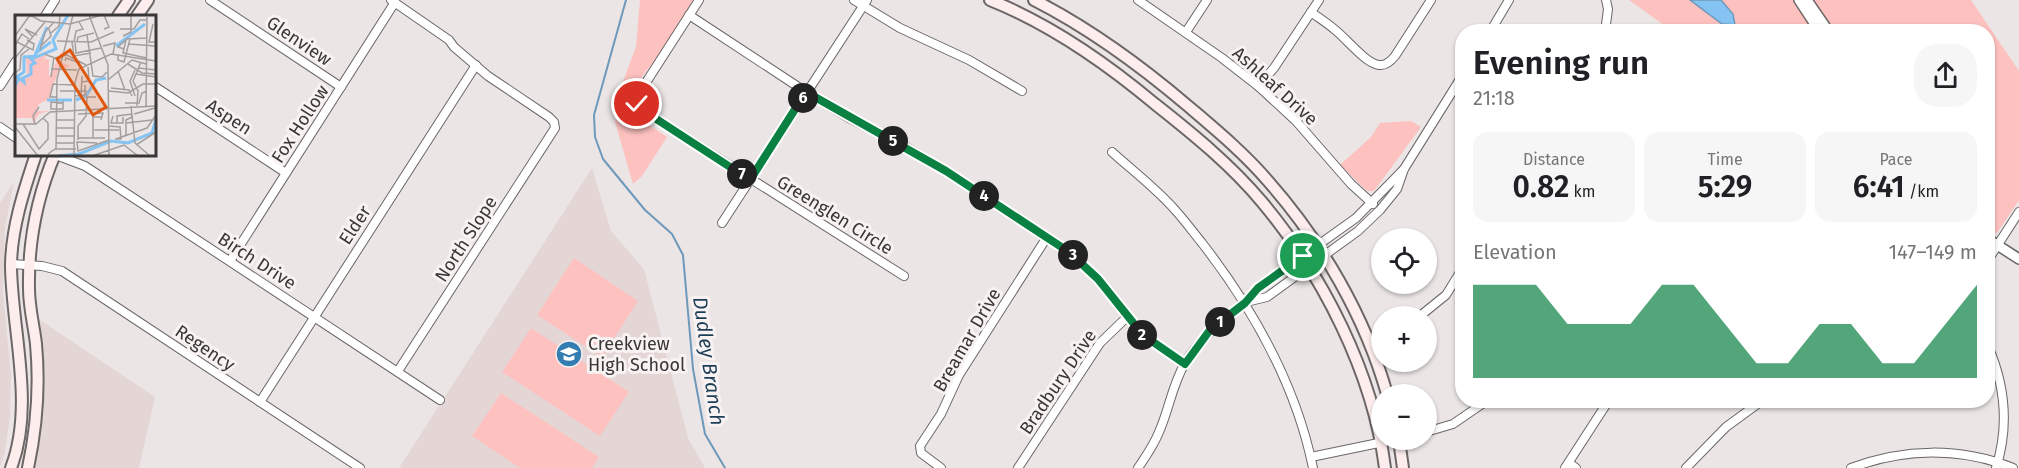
<!DOCTYPE html>
<meta charset="utf-8">
<style>
body{margin:0;font-family:"Fira Sans",sans-serif;background:#f6f6f6;color:#202124;height:100vh;display:flex;flex-direction:column;font-size:22px;white-space:nowrap}
*{box-sizing:border-box;margin:0}
p{font-size:20px;color:#757577}
.icon{flex:none;width:33px;height:33px;fill:none;stroke:currentColor;stroke-width:2;stroke-linecap:round;stroke-linejoin:round}
.map{position:relative;flex:1;overflow:hidden}
.panel{position:absolute;left:1455px;top:24px;width:540px;height:384px;display:flex;flex-direction:column;background:#fff;border-radius:24px;box-shadow:0 2px 4px #0004}
.panel>*{flex:none}
.buttons{position:absolute;left:1371px;top:228px;display:grid;gap:12px}
.buttons a{display:grid;place-items:center;width:66px;height:66px;border-radius:50%;background:#fff;box-shadow:0 2px 4px #0004;font-size:30px}
.pin{position:absolute;display:grid;place-items:center;width:51px;height:51px;color:#fff;margin:-26px;border:3px solid #fff;border-radius:50%;box-shadow:0 2px 6px #0007}
.km{position:absolute;width:30px;height:30px;margin:-15px;border-radius:50%;background:#222;color:#fff;font-size:16px;line-height:30px;text-align:center}
.round{display:grid;place-items:center;flex:none;width:63px;height:63px;border-radius:24px;background:#f6f6f6}
.overview{display:flex;align-items:center;justify-content:space-between;height:102px;padding:0 18px}
h1{font-size:33px;font-weight:600;line-height:45px}
.stats{display:grid;grid-template-columns:repeat(3,1fr);gap:9px;height:102px;padding:6px 18px}
.stats div{display:grid;align-content:center;border-radius:15px;background:#f6f6f6;text-align:center}
.stats b{font-size:30px;font-weight:600}
.stats small{font-size:16px;font-weight:400}
.stats p{font-size:16px}
.chart{height:168px;padding:12px 18px}
.chart p{display:flex;justify-content:space-between}
.chart svg{width:100%;height:108px;margin-top:6px;fill:#0b8043;opacity:.7}
.map>svg:first-child{display:block}
.built{fill:#e4d6d5}
.green{fill:#fdc2c0}
.water{fill:#85c3f3;stroke:#6e99bb;stroke-width:1.5}
.lines{fill:none;stroke-linecap:round;stroke-linejoin:round}
.stream{stroke:#6e99bb;stroke-width:2}
.minor-casing{stroke:#6c6767;stroke-width:10}
.tertiary-casing{stroke:#6c6767;stroke-width:12}
.secondary-casing{stroke:#6c6767;stroke-width:14}
.minor{stroke:#fff;stroke-width:8}
.tertiary{stroke:#fff;stroke-width:9}
.secondary{stroke:#fdeeed;stroke-width:10}
.route-casing{stroke:#fff;stroke-width:12}
.route{stroke:#0b8043;stroke-width:8}
.labels{text-anchor:middle;dominant-baseline:central;stroke-width:6;stroke-linejoin:round;paint-order:stroke}
.street-label{font-size:18px;fill:#393737;stroke:#f8f2f2}
.poi-label{font-size:18px;fill:#393737;stroke:#f8f2f2;text-anchor:start}
.water-label{font-size:20px;font-style:italic;fill:#1b3d56;stroke:#f8f2f2}
.inset-river{fill:none;stroke:#85c3f3;stroke-width:3}
.inset-road{fill:none;stroke:#a49f9f;stroke-width:1.5}
.view{fill:#df570e;fill-opacity:0.15;stroke:#df570e;stroke-width:3}
.inset-edge{fill:none;stroke:#393737;stroke-width:3}
</style>
<div class="map">
<svg width="2019" height="468" viewBox="0 0 2019 468">
<rect width="100%" height="100%" fill="#ebe5e5"/>
<g class="built">
<polygon points="592,168 611,231 644,269 688,438 705,468 399,468"/>
<polygon points="14,182 5,227 3,294 11,375 10,417 4,456 0,466 0,203"/>
<polygon points="37,318 155,397 139,468 35,468 40,443 45,376"/>
</g>
<g class="green">
<polygon points="640,0 694,0 663,49 625,99 630,112 667,137 642,176 633,184 615,122 621,87 636,47"/>
<polygon points="1629,0 1797,0 1817,31 1672,31"/>
<polygon points="1811,0 1971,0 2019,71 2019,200 1997,233 1991,234 1988,231 1988,32 1832,31"/>
<polygon points="1411,121 1421,127 1374,191 1367,191 1340,165 1371,137 1380,123"/>
<polygon points="574,258 638,301 602,357 537,315"/>
<polygon points="531,328 629,392 600,436 502,372"/>
<polygon points="501,393 599,457 592,468 520,468 472,436"/>
</g>
<polygon class="water" points="1690,0 1721,0 1733,14 1735,25 1722,24"/>
<g class="lines">
<polyline class="stream" points="626,0 594,115 595,137 603,159 645,210 672,234 683,255 693,369 705,434 725,468"/>
<defs>
<g id="minor">
<polyline points="210,0 341,87"/>
<polyline points="391,0 449,40 454,47 488,76 549,117 554,122 555,128 398,371"/>
<polyline points="699,0 638,95 637,104 644,111 904,276"/>
<polyline points="854,0 900,28 969,60 1022,91"/>
<polyline points="1138,0 1222,58 1258,86 1296,121 1351,184 1373,204"/>
<path d="M1311 12C1319 18 1327 23 1334 29 1346 38 1365 63 1379 65 1386 66 1391 61 1395 56L1431 0"/>
<polyline points="689,15 806,92 849,118 906,147 946,171 1069,252 1098,279 1143,335 1185,364"/>
<polyline points="45,16 55,0"/>
<polyline points="1186,32 1207,0"/>
<polyline points="1490,32 1509,0"/>
<polyline points="1605,32 1608,9 1606,0"/>
<polyline points="0,86 16,61"/>
<polyline points="154,86 286,173"/>
<polyline points="1258,86 1274,68 1319,0"/>
<polyline points="0,127 16,138"/>
<path d="M1112 152C1133 171 1157 189 1176 211 1185 221 1193 232 1202 243 1254 310 1296 385 1313 468"/>
<polyline points="53,154 85,166 440,400"/>
<polyline points="722,223 867,0"/>
<polyline points="1988,260 2019,212"/>
<polyline points="230,261 395,2"/>
<polyline points="11,264 42,266 62,271 360,468"/>
<polyline points="1246,302 1267,297 1358,231 1380,210 1397,189 1404,169 1462,76"/>
<polyline points="1420,316 1446,295 1462,269"/>
<path d="M1988 346C2005 385 2009 427 1996 468"/>
<polyline points="260,402 476,65"/>
<polyline points="1426,432 1453,424 1488,400"/>
<polyline points="1311,457 1393,440"/>
<polyline points="1569,463 1576,468"/>
<polyline points="941,468 921,453 920,446 941,414 959,375 1047,237"/>
<polyline points="1018,468 1100,343 1127,317"/>
<path d="M1138 468C1146 456 1154 445 1159 432 1169 410 1172 385 1185 363 1204 331 1234 315 1258 288L1356 218 1404 169"/>
<polyline points="1565,468 1609,400"/>
<polyline points="1686,468 1726,427 1763,400"/>
<path d="M1851 468C1904 448 1960 447 2013 468"/>
</g>
<g id="tertiary">
<polyline points="1799,0 1820,32"/>
<polyline points="1807,0 1829,32"/>
<polyline points="1988,239 2019,259"/>
</g>
<g id="secondary">
<path d="M990 0C1050 24 1106 63 1155 104 1193 134 1231 165 1262 202 1323 275 1373 373 1385 468"/>
<path d="M1034 0C1089 28 1141 66 1188 106 1215 129 1244 153 1268 181 1321 241 1365 316 1387 394"/>
<polyline points="118,16 129,0"/>
<polyline points="137,16 148,0"/>
<polyline points="1399,440 1403,468"/>
<path d="M11 468C35 406 12 331 11 267 11 229 24 190 36 154"/>
<path d="M28 468C37 426 40 387 36 344 34 326 29 308 29 289 28 243 37 197 55 154"/>
</g>
</defs>
<use href="#minor" class="minor-casing"/>
<use href="#tertiary" class="tertiary-casing"/>
<use href="#secondary" class="secondary-casing"/>
<use href="#minor" class="minor"/>
<use href="#tertiary" class="tertiary"/>
<use href="#secondary" class="secondary"/>
</g>
<g class="lines">
<defs>
<polyline id="route" points="637,104 644,111 750,180 806,92 946,171 1069,252 1098,279 1143,335 1185,364 1210,330 1245,303 1258,288 1303,256"/>
</defs>
<use href="#route" class="route-casing"/>
<use href="#route" class="route"/>
</g>
<defs>
<symbol id="school-disc" viewBox="-11 -11 22 22"><circle r="9.5" fill="#337db1" stroke="#f8f2f2"/><path d="M0-5L7-2L0 1L-7-2ZM-4 1L0 2.5L4 1V4Q0 6-4 4Z" fill="#fff"/></symbol>
</defs>
<g fill-rule="evenodd">
<use href="#school-disc" x="554" y="339" width="30" height="30"/>
</g>
<g class="labels">
<g class="street-label">
<text transform="translate(299 41) rotate(34)">Glenview</text>
<text transform="translate(1275 86) rotate(42)">Ashleaf Drive</text>
<text transform="translate(229 117) rotate(33)">Aspen</text>
<text transform="translate(300 124) rotate(-57)">Fox Hollow</text>
<text transform="translate(835 215) rotate(32)">Greenglen Circle</text>
<text transform="translate(355 225) rotate(-57)">Elder</text>
<text transform="translate(466 239) rotate(-57)">North Slope</text>
<text transform="translate(257 261) rotate(33)">Birch Drive</text>
<text transform="translate(967 340) rotate(-60)">Breamar Drive</text>
<text transform="translate(205 348) rotate(34)">Regency</text>
<text transform="translate(1058 382) rotate(-56)">Bradbury Drive</text>
</g>
<g class="poi-label">
<text x="588" y="344">Creekview<tspan x="588" dy="21">High School</tspan></text>
</g>
<g class="water-label">
<text transform="translate(709 361) rotate(82)">Dudley Branch</text>
</g>
</g>
<g transform="translate(15 15)">
<rect width="141" height="141" fill="#ebe5e5"/>
<path d="M47 35V47L55 51 43 57 34 84 24 89 22 96H34L24 99 18 108 17 103H0V66L12 63 11 42 32 41 29 44H34V62Z" fill="#fdc2c0"/>
<path class="inset-river" d="M101 31 130 9M21 38 36 27M20 40 32 12M0 63 9 57V42L23 41M0 71 4 63 9 67 8 63 16 59V50L20 48 16 44 41 34 38 25 53 0M32 85H57M61 85 71 81 81 65 91 63M43 141 64 139 96 126 113 128 137 118 141 104"/>
<path class="inset-road" d="M15 0 26 6 55 9 87 0M74 0 93 50 94 141M138 9 134 27H141M89 14 94 12 89 0M105 14H119L125 5H132M36 18 44 11 45 0M72 20 78 61 87 62 92 57M0 21 15 0M108 21 116 17V0M18 22 10 14 22 20M111 25 108 38 132 43M42 26 76 27 99 17M2 27 18 35 19 29 12 25M57 27 59 41 76 38M59 27 61 16 68 14 64 7M60 27 61 38 86 33M62 27 63 22 79 18M114 29 140 31M0 30 7 19 14 24M88 31 100 28 98 39M25 32 36 21 34 14M109 34 103 32 112 24 132 23M25 35 30 17 39 7M29 39 40 43 52 40 71 50M103 39V45L109 47 115 24M0 43 30 7M50 46 51 43 65 48M113 49 127 58 141 59M123 53 141 55M36 54 62 55M120 55 115 66 120 81M103 56 110 75M0 58 5 54 6 40 14 34M121 59 141 62M36 62 39 42M93 65 117 45 131 49M66 67 74 66 73 52M96 73 114 75 117 81M45 76H72M94 76 113 78 128 69H141M60 81 70 80V70M66 81 67 61M42 82H35L38 69 58 70M48 86V94H36V87L48 88M110 88H124L127 78 132 76M116 91 120 128 135 141M122 91 123 76 118 66 126 47M131 91 132 2M63 99 88 98 86 105M119 99 140 93M98 101 96 108H108V102M41 105H60M102 108V101L117 99M111 108 137 105M0 109H21L35 97 141 91M8 109 24 134 33 124V108L28 103M20 109 18 101 24 92M94 111 105 112 106 124H100M0 112 23 141M41 113H60M79 115H104M111 120V105L117 102 116 99M41 121H60M63 123H90M78 123V102H87M101 124 132 113 141 100M63 125V111L71 101 72 82H81M41 128H59M82 128 62 127 63 136 94 125M121 130 141 117M41 134 42 64 58 0M33 139 40 134H61M59 141 60 67 64 54 96 39 141 46M77 141 109 130 123 141"/>
<path class="view" d="M55 35 91 92 78 100 42 44Z"/>
<rect width="141" height="141" class="inset-edge"/>
</g>
</svg>
<div class="buttons">
<a><svg class="icon" aria-label="locate" viewBox="0 0 24 24"><circle cx="12" cy="12" r="6"/><path d="M12 2v4M12 18v4M2 12h4M18 12h4"/></svg></a>
<a>+</a>
<a>−</a>
</div>
<div class="pin" style="left:1303px;top:256px;background:#1e9e55"><svg class="icon" aria-label="arrive" viewBox="0 0 24 24"><path d="M6 21V4h12l-3 4 3 4H6"/></svg></div>
<div class="pin" style="left:637px;top:104px;background:#d93025"><svg class="icon" aria-label="check" viewBox="0 0 24 24"><path d="M5 12l5 5 9-10"/></svg></div>
<b class="km" style="left:1220px;top:322px">1</b>
<b class="km" style="left:1142px;top:335px">2</b>
<b class="km" style="left:1073px;top:255px">3</b>
<b class="km" style="left:984px;top:196px">4</b>
<b class="km" style="left:893px;top:141px">5</b>
<b class="km" style="left:803px;top:98px">6</b>
<b class="km" style="left:742px;top:174px">7</b>
<section class="panel">
<div class="overview"><div><h1>Evening run</h1><p>21:18</p></div><a class="round"><svg class="icon" aria-label="share" viewBox="0 0 24 24"><path d="M12 15V3M7 8l5-5 5 5M5 13v7h14v-7"/></svg></a></div>
<div class="stats">
<div><p>Distance</p><b>0.82<small> km</small></b></div>
<div><p>Time</p><b>5:29</b></div>
<div><p>Pace</p><b>6:41<small> /km</small></b></div>
</div>
<div class="chart"><p><span>Elevation</span>147–149 m</p>
<svg viewBox="0 0 160 44" preserveAspectRatio="none"><path d="M0 44V6L10 6L20 6L30 22L40 22L50 22L60 6L70 6L80 22L90 38L100 38L110 22L120 22L130 38L140 38L150 22L160 6V44z"/></svg>
</div>
</section>
</div>
